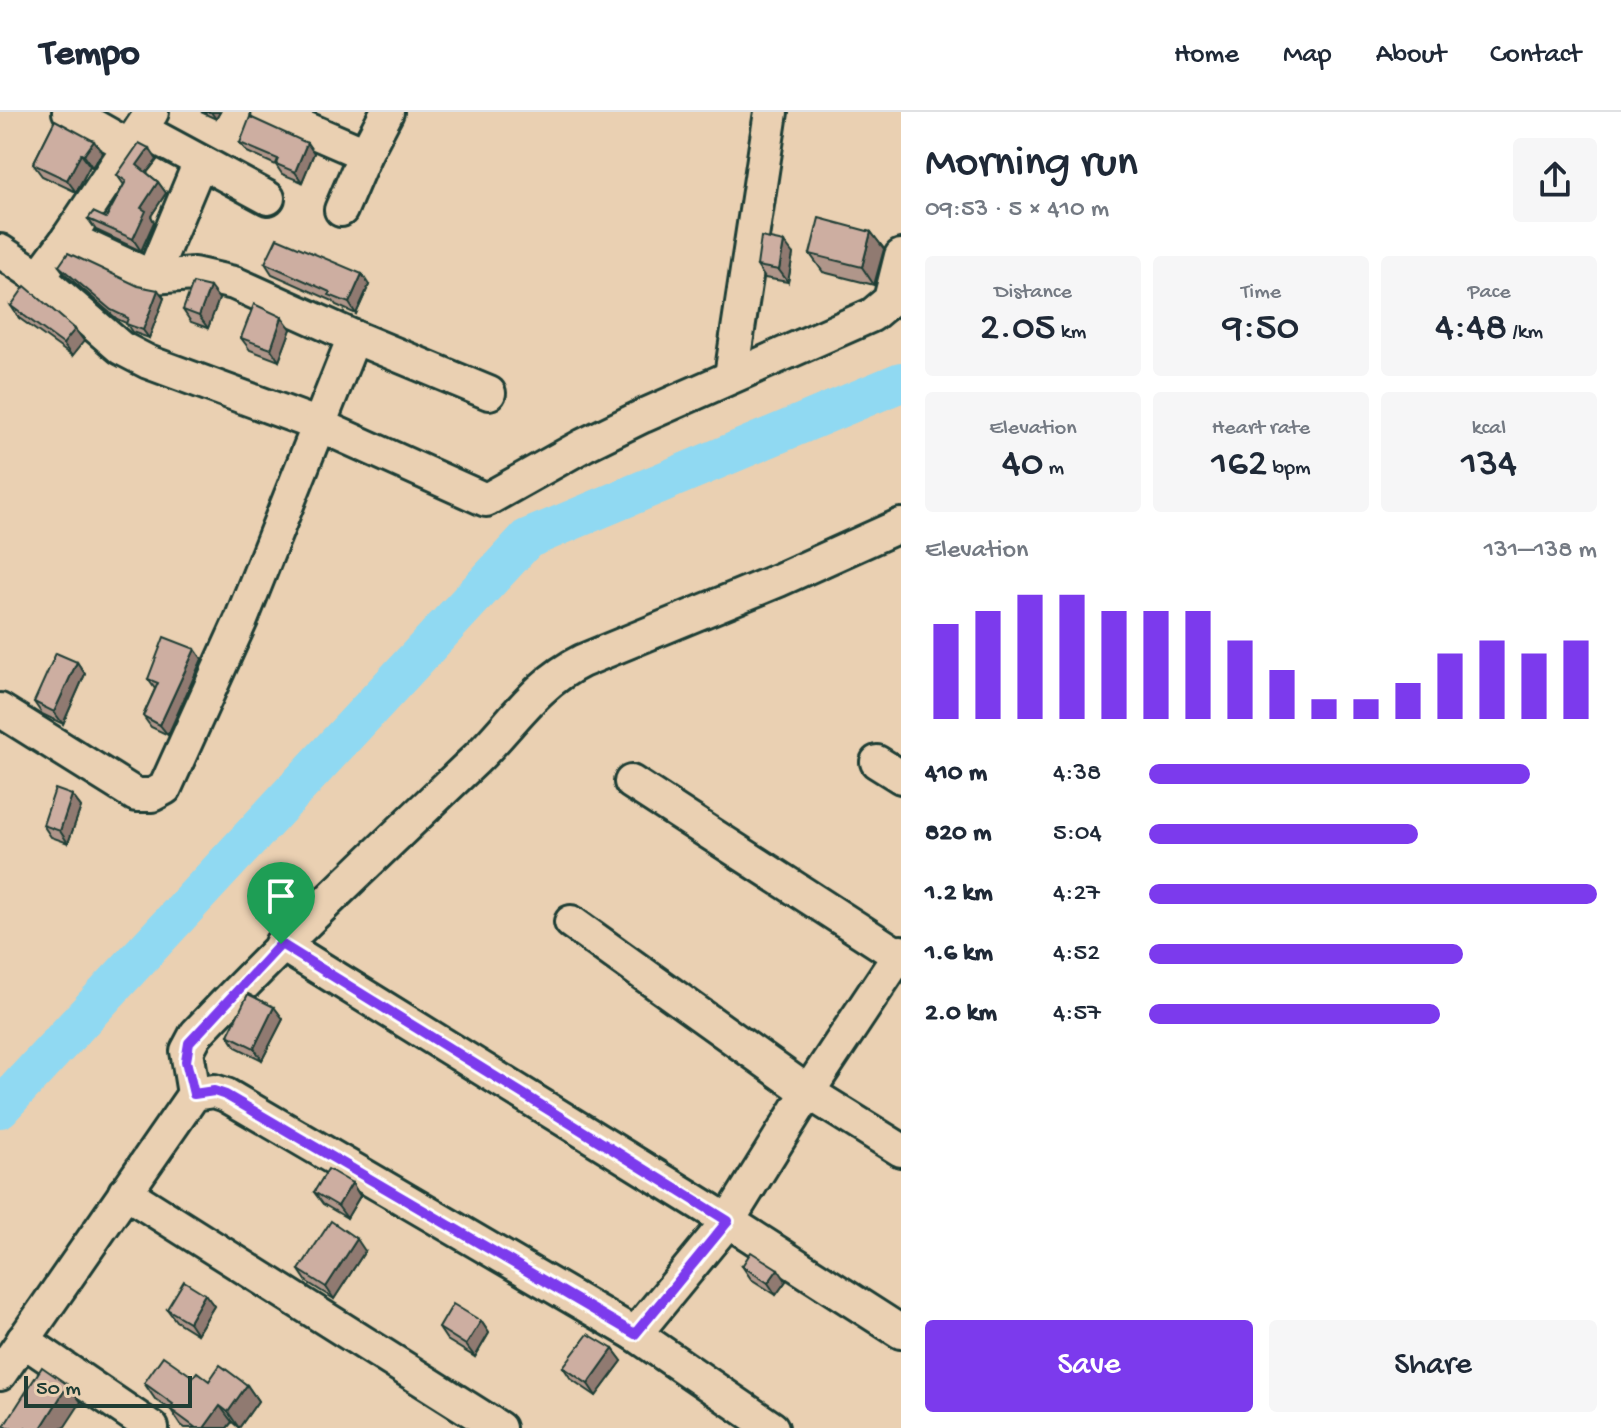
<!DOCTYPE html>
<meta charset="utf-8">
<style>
body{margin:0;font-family:"Gochi Hand",sans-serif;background:#f6f6f7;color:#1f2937;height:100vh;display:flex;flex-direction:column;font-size:30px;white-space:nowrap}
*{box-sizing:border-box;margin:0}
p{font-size:26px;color:#747a83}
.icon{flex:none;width:44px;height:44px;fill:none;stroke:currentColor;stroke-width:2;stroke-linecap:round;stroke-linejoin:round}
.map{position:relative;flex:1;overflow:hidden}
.side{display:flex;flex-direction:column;background:#fff;width:720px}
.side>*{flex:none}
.scale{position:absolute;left:24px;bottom:20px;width:168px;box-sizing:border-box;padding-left:8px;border:4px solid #1f3d34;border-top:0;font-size:22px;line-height:28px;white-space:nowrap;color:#1f3d34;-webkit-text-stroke:6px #ead0b2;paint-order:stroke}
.pin{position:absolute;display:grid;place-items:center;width:68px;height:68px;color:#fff;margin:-82px -34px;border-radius:50% 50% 50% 0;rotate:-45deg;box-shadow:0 0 8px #0007}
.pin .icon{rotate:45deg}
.round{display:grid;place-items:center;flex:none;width:84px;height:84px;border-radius:8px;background:#f6f6f7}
.head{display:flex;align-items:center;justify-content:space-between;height:136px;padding:0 24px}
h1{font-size:44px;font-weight:600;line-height:60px}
.metrics{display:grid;grid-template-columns:repeat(3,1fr);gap:12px;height:136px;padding:8px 24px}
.metrics div{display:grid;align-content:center;border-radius:8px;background:#f6f6f7;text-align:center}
.metrics b{font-size:40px;font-weight:600}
.metrics small{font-size:22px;font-weight:400}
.metrics p{font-size:22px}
.chart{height:224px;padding:16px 24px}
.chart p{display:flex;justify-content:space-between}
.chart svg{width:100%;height:144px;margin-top:8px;stroke:#7c3aed;stroke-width:6}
.primary-button{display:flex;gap:16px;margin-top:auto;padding:16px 24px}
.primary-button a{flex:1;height:92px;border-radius:8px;background:#7c3aed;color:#fff;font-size:32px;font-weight:600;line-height:92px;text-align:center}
.primary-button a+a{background:#f6f6f7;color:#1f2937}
ul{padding:0 24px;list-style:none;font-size:26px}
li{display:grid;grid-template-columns:128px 96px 1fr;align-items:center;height:60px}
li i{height:20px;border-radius:10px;background:#7c3aed}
header{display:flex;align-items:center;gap:48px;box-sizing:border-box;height:112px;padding:0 40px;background:#fff;border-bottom:2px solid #e0e1e3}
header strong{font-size:38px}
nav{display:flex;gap:44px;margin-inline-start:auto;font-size:28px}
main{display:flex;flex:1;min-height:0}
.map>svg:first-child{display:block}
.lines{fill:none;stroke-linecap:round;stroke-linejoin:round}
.river{stroke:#90d9f2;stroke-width:40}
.minor-casing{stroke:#1f3d34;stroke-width:38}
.minor{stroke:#ead0b2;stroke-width:32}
.wall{fill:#b0968a;stroke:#1f3d34;stroke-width:2}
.shaded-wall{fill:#907a71;stroke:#1f3d34;stroke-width:2}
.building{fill:#cdaea1;stroke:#1f3d34;stroke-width:2}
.route-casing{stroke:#fff;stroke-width:16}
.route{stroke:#7c3aed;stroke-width:10}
</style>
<header>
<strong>Tempo</strong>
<nav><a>Home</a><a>Map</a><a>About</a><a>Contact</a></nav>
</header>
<main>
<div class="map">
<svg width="901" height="1316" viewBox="0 0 901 1316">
<rect width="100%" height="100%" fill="#ead0b2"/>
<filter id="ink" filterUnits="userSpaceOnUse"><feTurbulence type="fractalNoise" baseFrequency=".0125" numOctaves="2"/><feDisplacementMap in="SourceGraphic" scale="16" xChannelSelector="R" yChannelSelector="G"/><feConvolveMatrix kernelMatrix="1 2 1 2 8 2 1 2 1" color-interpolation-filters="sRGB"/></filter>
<g filter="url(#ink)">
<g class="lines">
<polyline class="river" points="0,996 527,427 901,270"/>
<defs>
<g id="minor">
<polyline points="69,0 129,34"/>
<polyline points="268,0 365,42"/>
<polyline points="142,18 268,86"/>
<polyline points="341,98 365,42 387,0"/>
<polyline points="68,126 152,165 194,162 234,171 354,225 489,281"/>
<polyline points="0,139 39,165 121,236 148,250 319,313 486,388 584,333 643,304 872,203 890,188 901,144"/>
<polyline points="39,165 68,126 152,0"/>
<polyline points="152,165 200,50"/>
<polyline points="731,264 771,0"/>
<polyline points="0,598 136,683 152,683 165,676 241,508 354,225"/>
<polyline points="877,650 901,665"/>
<polyline points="631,670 901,845"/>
<polyline points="571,810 808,980 901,1038"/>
<polyline points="281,832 728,1109 901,1220"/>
<path d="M194 982 187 939 196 922C286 827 381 738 475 648 512 612 535 572 582 549L779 468 901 413"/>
<polyline points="125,1080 499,1316"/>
<polyline points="635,1222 728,1109 808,980 901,840"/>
<polyline points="23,1228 152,1316"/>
<polyline points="0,1262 194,982 214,979 226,983 635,1222 772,1316"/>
</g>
</defs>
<use href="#minor" class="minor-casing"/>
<use href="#minor" class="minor"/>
</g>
<g class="wall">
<polygon points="201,0 220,0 216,7"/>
<polygon points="55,8 102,41 92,55 90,54 76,80 42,64 33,52"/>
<polygon points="240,31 307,31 314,41 302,70 282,62 276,53 247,40"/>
<polygon points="157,48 147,61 158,70 166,81 151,104 154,110 141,139 96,118 88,107 106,106 124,73 117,63"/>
<polygon points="871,120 884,137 874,173 823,160 810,142"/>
<polygon points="793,142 788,170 765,166 757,154"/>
<polygon points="265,151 369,173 356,202 336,193 333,189 272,162"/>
<polygon points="59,154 164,186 149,226 132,220 126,211 117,207 65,162"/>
<polygon points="219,187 208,216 191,210 183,198"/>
<polygon points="11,194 84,229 72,244 19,206"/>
<polygon points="291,217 279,249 250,238 241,226"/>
<polygon points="202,547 168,623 151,615 143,604 155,577 148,567"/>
<polygon points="77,550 85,562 63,612 42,602 34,590"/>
<polygon points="72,683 81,695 68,731 51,725 43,713"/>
<polygon points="274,895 283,907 262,948 236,935 228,923"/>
<polygon points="352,1071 360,1084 347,1106 323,1092 314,1080"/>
<polygon points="365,1139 334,1187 307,1170 299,1158"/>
<polygon points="742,1154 786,1169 776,1183 751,1167"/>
<polygon points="205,1182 214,1194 197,1222 176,1209 167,1197"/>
<polygon points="481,1209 489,1221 475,1245 447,1228 439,1216"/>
<polygon points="613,1237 622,1249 596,1284 571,1267 563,1255"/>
<polygon points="193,1265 209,1269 247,1273 258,1289 239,1316 232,1310 227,1316 185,1316 181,1313 171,1298 155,1287 144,1271"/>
</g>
<g class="shaded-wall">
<polygon points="211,0 220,0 216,7"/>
<polygon points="94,29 102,41 92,55 84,43"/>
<polygon points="307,31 314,41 302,70 295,60"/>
<polygon points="149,36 157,48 144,64 137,53"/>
<polygon points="81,42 90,54 76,80 67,68"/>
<polygon points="158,70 166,81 151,104 154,110 141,139 133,127 141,96"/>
<polygon points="871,120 884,137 874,173 862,155"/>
<polygon points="784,130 793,142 788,170 779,158"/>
<polygon points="362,162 369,173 356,202 349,191"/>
<polygon points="210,175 219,187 208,216 199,204"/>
<polygon points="158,178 164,186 149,226 143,218"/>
<polygon points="282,205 291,217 279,249 271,237"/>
<polygon points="75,217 84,229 72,244 63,232"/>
<polygon points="195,537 202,547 168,623 160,613"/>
<polygon points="77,550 85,562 63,612 54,600"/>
<polygon points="72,683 81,695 68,731 60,719"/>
<polygon points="274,895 283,907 262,948 254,936"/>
<polygon points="352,1071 360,1084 347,1106 338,1094"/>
<polygon points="357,1127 365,1139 334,1187 326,1175"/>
<polygon points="778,1157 786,1169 776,1183 768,1171"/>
<polygon points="205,1182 214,1194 197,1222 189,1210"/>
<polygon points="481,1209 489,1221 475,1245 466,1233"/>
<polygon points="613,1237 622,1249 596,1284 588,1272"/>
<polygon points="68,1273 81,1290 64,1316 41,1316"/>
<polygon points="247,1273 258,1289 239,1316 228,1300"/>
<polygon points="220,1294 232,1310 227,1316 204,1316"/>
</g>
<g class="building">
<polygon points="250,5 307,31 295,60 276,52 278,47 240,31"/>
<polygon points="55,8 94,29 84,43 81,42 67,68 33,52"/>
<polygon points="139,31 149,36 137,53 158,70 141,96 146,99 133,127 88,107 93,100 106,106 126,69 117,63"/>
<polygon points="819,106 871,120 862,155 810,142"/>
<polygon points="761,125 784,130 779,158 757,154"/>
<polygon points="277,126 362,162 349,191 329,183 330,180 265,151"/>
<polygon points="68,141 138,174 158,178 143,218 126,212 128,206 111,198 59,154"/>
<polygon points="193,171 210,175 199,204 183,198"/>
<polygon points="25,174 75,217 63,232 11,194"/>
<polygon points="254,192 282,205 271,237 241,226"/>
<polygon points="164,525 195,537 160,613 143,604 158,571 148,567"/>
<polygon points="56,541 77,550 54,600 34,590"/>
<polygon points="55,677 72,683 60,719 43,713"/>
<polygon points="248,882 274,895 254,936 228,923"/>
<polygon points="328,1057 352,1071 338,1094 314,1080"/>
<polygon points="331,1109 357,1127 326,1175 299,1158"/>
<polygon points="751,1140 778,1157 768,1171 742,1154"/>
<polygon points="184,1169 205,1182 189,1210 167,1197"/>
<polygon points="453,1192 481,1209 466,1233 439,1216"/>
<polygon points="588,1222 613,1237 588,1272 563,1255"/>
<polygon points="163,1244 193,1265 197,1260 209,1269 220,1253 247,1273 228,1300 220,1294 204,1316 196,1316 170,1297 173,1292 144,1271"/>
<polygon points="42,1255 68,1273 41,1316 8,1316 4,1314"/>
</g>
</g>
<g class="lines" filter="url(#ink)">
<defs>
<polygon id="route" points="281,832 728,1109 635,1222 226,983 214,979 194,982 186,949 189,931"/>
</defs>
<use href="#route" class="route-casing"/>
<use href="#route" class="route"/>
</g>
</svg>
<div class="scale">50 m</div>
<div class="pin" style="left:281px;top:832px;background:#1e9e55"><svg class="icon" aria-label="arrive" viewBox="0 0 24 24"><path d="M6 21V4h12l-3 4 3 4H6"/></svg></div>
</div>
<section class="side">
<div class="head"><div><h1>Morning run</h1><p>09:53 · 5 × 410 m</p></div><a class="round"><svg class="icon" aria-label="share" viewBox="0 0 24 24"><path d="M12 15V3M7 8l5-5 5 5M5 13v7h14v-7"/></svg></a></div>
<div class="metrics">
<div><p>Distance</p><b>2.05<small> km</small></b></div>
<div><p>Time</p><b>9:50</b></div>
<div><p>Pace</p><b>4:48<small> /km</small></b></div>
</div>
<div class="metrics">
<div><p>Elevation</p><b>40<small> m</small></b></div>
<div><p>Heart rate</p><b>162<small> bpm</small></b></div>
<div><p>kcal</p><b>134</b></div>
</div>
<div class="chart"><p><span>Elevation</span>131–138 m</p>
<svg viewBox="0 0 160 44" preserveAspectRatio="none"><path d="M5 44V15M15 44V11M25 44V6M35 44V6M45 44V11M55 44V11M65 44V11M75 44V20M85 44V29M95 44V38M105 44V38M115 44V33M125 44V24M135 44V20M145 44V24M155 44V20"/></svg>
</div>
<ul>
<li><b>410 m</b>4:38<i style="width:85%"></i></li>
<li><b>820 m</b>5:04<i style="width:60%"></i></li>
<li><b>1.2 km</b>4:27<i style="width:100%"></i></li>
<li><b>1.6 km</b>4:52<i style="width:70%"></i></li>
<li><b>2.0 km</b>4:57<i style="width:65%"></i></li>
</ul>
<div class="primary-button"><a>Save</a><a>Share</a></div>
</section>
</main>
